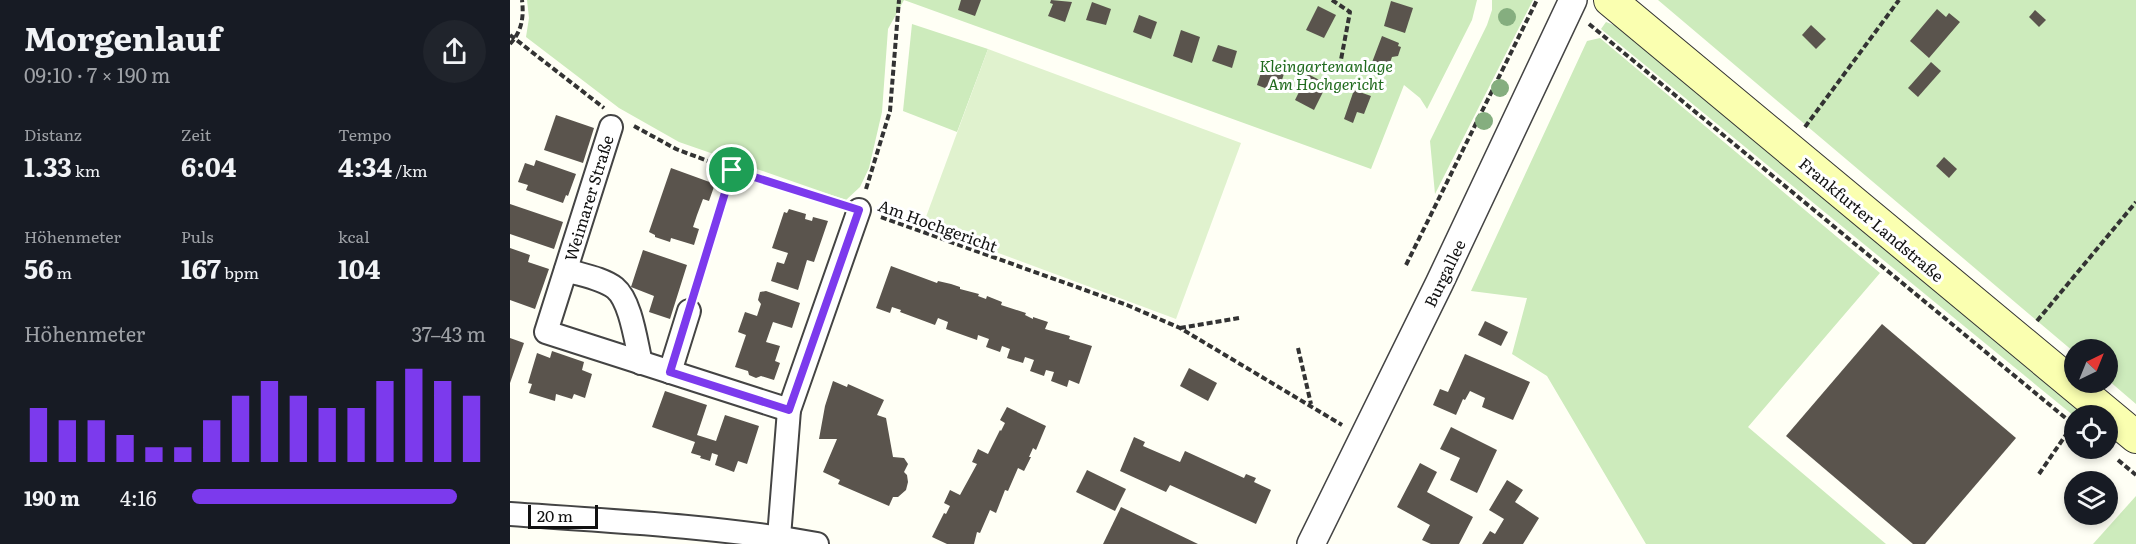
<!DOCTYPE html>
<html lang="de">
<meta charset="utf-8">
<style>
body{margin:0;font-family:Literata,serif;background:#20242c;color:#f1f3f6;height:100vh;display:flex;flex-direction:column;font-size:22px;white-space:nowrap}
*{box-sizing:border-box;margin:0}
p{font-size:20px;color:#9ea1a6}
.icon{flex:none;width:33px;height:33px;fill:none;stroke:currentColor;stroke-width:2;stroke-linecap:round;stroke-linejoin:round}
.map{position:relative;flex:1;overflow:hidden}
.sheet{display:flex;flex-direction:column;background:#171b24;width:510px}
.sheet>*{flex:none}
.needle{width:39px;rotate:43deg}
.fabs{position:absolute;left:1554px;top:339px;display:grid;gap:12px}
.fabs a{display:grid;place-items:center;width:54px;height:54px;border-radius:50%;background:#171b24;box-shadow:0 3px 9px #0003;font-size:30px}
.scale{position:absolute;left:18px;bottom:15px;width:70px;box-sizing:border-box;padding-left:6px;border:3px solid #111;border-top:0;font-size:16px;line-height:21px;white-space:nowrap;color:#111;-webkit-text-stroke:4px #fff;paint-order:stroke}
.pin{position:absolute;display:grid;place-items:center;width:51px;height:51px;color:#fff;margin:-26px;border:3px solid #fff;border-radius:50%;box-shadow:0 2px 6px #0007}
.round{display:grid;place-items:center;flex:none;width:63px;height:63px;border-radius:32px;background:#20242c}
.overview{display:flex;align-items:center;justify-content:space-between;height:102px;padding:0 24px}
h1{font-size:33px;font-weight:700;line-height:45px}
.metrics{display:grid;grid-template-columns:repeat(3,1fr);gap:9px;height:102px;padding:6px 24px}
.metrics div{display:grid;align-content:center}
.metrics b{font-size:26px;font-weight:700}
.metrics small{font-size:16px;font-weight:400}
.metrics p{font-size:16px}
.chart{height:168px;padding:12px 24px}
.chart p{display:flex;justify-content:space-between}
.chart svg{width:100%;height:108px;margin-top:6px;stroke:#7c3aed;stroke-width:6}
ul{padding:0 24px;list-style:none;font-size:20px}
li{display:grid;grid-template-columns:96px 72px 1fr;align-items:center;height:45px}
li i{height:15px;border-radius:8px;background:#7c3aed}
main{display:flex;flex:1;min-height:0}
.map>svg:first-child{display:block}
.green{fill:#cdebbc}
.pitch{fill:#e0f2ce}
.building{fill:#5a544d}
.lines{fill:none;stroke-linecap:round;stroke-linejoin:round}
.minor-casing{stroke:#444;stroke-width:26}
.tertiary-casing{stroke:#444;stroke-width:30}
.secondary-casing{stroke:#333;stroke-width:34}
.path{stroke:#333;stroke-width:4;stroke-dasharray:6 3;stroke-linecap:butt}
.minor{stroke:#fff;stroke-width:22}
.tertiary{stroke:#fff;stroke-width:27}
.secondary{stroke:#faffb0;stroke-width:32}
.tree{fill:#85ae7f}
.route-casing{stroke:#fff;stroke-width:12}
.route{stroke:#7c3aed;stroke-width:8}
.labels{text-anchor:middle;dominant-baseline:central;stroke-width:6;stroke-linejoin:round;paint-order:stroke}
.park-label{font-size:16px;font-style:italic;fill:#216b1e;stroke:#fff}
.street-label{font-size:16px;fill:#111;stroke:#fff}
</style>
<main>
<section class="sheet">
<div class="overview"><div><h1>Morgenlauf</h1><p>09:10 · 7 × 190 m</p></div><a class="round"><svg class="icon" aria-label="share" viewBox="0 0 24 24"><path d="M12 15V3M7 8l5-5 5 5M5 13v7h14v-7"/></svg></a></div>
<div class="metrics">
<div><p>Distanz</p><b>1.33<small> km</small></b></div>
<div><p>Zeit</p><b>6:04</b></div>
<div><p>Tempo</p><b>4:34<small> /km</small></b></div>
</div>
<div class="metrics">
<div><p>Höhenmeter</p><b>56<small> m</small></b></div>
<div><p>Puls</p><b>167<small> bpm</small></b></div>
<div><p>kcal</p><b>104</b></div>
</div>
<div class="chart"><p><span>Höhenmeter</span>37–43 m</p>
<svg viewBox="0 0 160 44" preserveAspectRatio="none"><path d="M5 44V22M15 44V27M25 44V27M35 44V33M45 44V38M55 44V38M65 44V27M75 44V17M85 44V11M95 44V17M105 44V22M115 44V22M125 44V11M135 44V6M145 44V11M155 44V17"/></svg>
</div>
<ul>
<li><b>190 m</b>4:16<i style="width:90%"></i></li>
</ul>
</section>
<div class="map">
<svg width="1626" height="544" viewBox="0 0 1626 544">
<rect width="100%" height="100%" fill="#fffff5"/>
<g class="green">
<polygon points="17,0 967,0 962,20 917,109 910,98 894,85 861,169 394,0 378,29 372,112 359,168 350,187 336,200 169,142 109,108 16,37 19,18"/>
<polygon points="982,0 1023,0 925,194 920,141 977,25 982,10"/>
<polygon points="1148,0 1626,0 1626,404 1598,380 1598,350 1564,350 1564,352"/>
<polygon points="1096,22 1112,28 1580,415 1564,416 1097,34 1091,29"/>
<polygon points="402,24 478,49 447,132 393,111"/>
<polygon points="1090,38 1370,273 1238,427 1376,544 1136,544 1037,376 1002,354 1017,298 961,291 1077,41"/>
<polygon points="1626,496 1626,544 1583,544"/>
</g>
<polygon class="pitch" points="478,49 731,143 666,319 413,225"/>
<g class="building">
<polygon points="451,0 471,0 465,16 448,10"/>
<polygon points="541,0 562,2 555,22 538,16 543,4 540,3"/>
<polygon points="881,1 903,8 895,33 874,26"/>
<polygon points="582,2 601,9 596,25 576,20"/>
<polygon points="808,6 826,15 814,38 796,30"/>
<polygon points="1427,9 1436,17 1439,13 1450,22 1419,58 1400,41"/>
<polygon points="1525,10 1536,20 1529,27 1519,17"/>
<polygon points="629,15 647,22 641,39 623,32"/>
<polygon points="1301,25 1316,39 1306,49 1292,35"/>
<polygon points="671,30 690,37 682,63 663,56"/>
<polygon points="872,36 889,43 888,46 891,47 888,56 882,57 877,71 861,65"/>
<polygon points="708,45 727,51 722,68 702,61"/>
<polygon points="755,60 776,67 768,93 747,85"/>
<polygon points="1421,62 1431,71 1408,97 1398,88"/>
<polygon points="798,74 817,84 804,110 785,100"/>
<polygon points="844,90 861,96 854,114 847,112 843,123 834,119"/>
<polygon points="46,115 84,128 73,163 34,150"/>
<polygon points="1434,157 1447,169 1439,178 1426,166"/>
<polygon points="26,160 66,174 58,196 56,195 53,203 16,190 18,185 8,182 15,163 24,166"/>
<polygon points="161,168 205,184 199,201 193,199 187,215 183,227 189,229 184,245 161,238 160,242 145,237 145,235 139,232"/>
<polygon points="0,204 53,222 44,249 0,234"/>
<polygon points="279,209 296,214 295,219 302,221 303,217 318,221 304,262 297,260 288,290 261,281 267,262 274,264 278,253 262,248 274,212 277,213"/>
<polygon points="0,248 20,255 18,262 39,269 25,309 0,300"/>
<polygon points="133,250 177,265 160,319 139,312 144,296 121,287"/>
<polygon points="381,266 427,283 428,281 441,284 450,287 450,289 469,294 468,296 476,299 477,296 492,302 491,305 516,313 515,315 523,319 523,317 538,322 535,329 560,336 559,339 582,346 569,384 559,380 557,387 541,381 544,372 536,370 534,376 520,371 524,360 515,357 513,363 497,358 500,349 492,346 490,352 476,347 479,339 468,335 467,340 436,329 438,322 428,318 425,325 390,312 391,310 382,307 380,313 366,308"/>
<polygon points="256,291 290,303 282,328 263,322 256,342 270,346 265,361 270,363 264,380 251,376 246,378 239,375 238,371 225,367 236,335 228,332 235,312 247,316 251,304 248,300 250,292"/>
<polygon points="975,321 998,332 991,346 968,335"/>
<polygon points="1372,324 1506,438 1415,544 1403,544 1276,436"/>
<polygon points="0,338 14,343 0,383"/>
<polygon points="42,351 74,362 72,370 82,374 75,398 64,394 62,399 46,394 45,401 19,393 22,384 18,383 27,353 40,358"/>
<polygon points="955,354 1020,382 1003,420 972,407 975,398 960,391 955,400 953,399 946,415 923,405 930,389 938,392"/>
<polygon points="679,368 707,383 698,401 670,386"/>
<polygon points="323,381 337,387 338,384 374,400 367,415 376,418 383,457 394,458 398,464 394,472 397,475 398,482 396,490 388,497 383,497 379,506 328,484 330,480 313,472 327,439 309,439 315,406"/>
<polygon points="155,391 197,405 187,435 206,441 215,415 249,426 237,464 228,461 224,472 205,465 208,455 202,453 200,461 190,458 191,456 181,453 185,442 142,427"/>
<polygon points="497,407 536,426 526,450 523,448 519,457 521,457 514,471 508,468 498,491 495,490 486,513 480,510 470,533 467,532 464,544 437,544 422,537 434,513 436,514 440,506 434,503 440,490 450,495 467,464 462,462 468,449 478,454 490,430 491,431 495,423 490,420"/>
<polygon points="941,427 987,450 967,493 940,480 950,458 930,449"/>
<polygon points="624,437 635,442 633,446 670,462 675,451 734,478 736,474 746,478 744,482 761,490 746,524 660,485 656,492 610,471"/>
<polygon points="910,463 927,472 917,492 963,517 949,544 921,544 912,540 920,525 887,507"/>
<polygon points="577,470 616,489 605,511 566,492"/>
<polygon points="997,480 1013,490 1005,502 1029,518 1013,544 972,544 980,531 985,534 994,519 979,510"/>
<polygon points="611,507 688,544 593,544"/>
</g>
<g class="lines">
<defs>
<g id="minor">
<polyline points="101,127 36,332 279,410"/>
<path d="M56 270C71 275 92 278 105 288 121 301 126 343 131 363"/>
<polyline points="160,372 179,311"/>
<path d="M0 514C103 521 206 526 307 544"/>
<polyline points="269,537 279,410 349,210"/>
</g>
<polyline id="tertiary" points="801,544 929,284 1063,0"/>
<polyline id="secondary" points="1100,0 1626,437"/>
</defs>
<use href="#minor" class="minor-casing"/>
<use href="#tertiary" class="tertiary-casing"/>
<use href="#secondary" class="secondary-casing"/>
<g class="path">
<polyline points="822,0 840,12 830,65"/>
<polyline points="1079,24 1564,425"/>
<polyline points="0,35 94,108"/>
<path d="M0 44C12 31 14 17 12 0"/>
<polyline points="124,126 166,149 222,170 329,204"/>
<polyline points="1295,127 1389,0"/>
<polyline points="356,189 380,111 389,0"/>
<polyline points="371,217 617,305 670,328 832,425"/>
<polyline points="896,265 1027,0"/>
<polyline points="185,290 222,170"/>
<polyline points="1527,321 1626,202"/>
<polyline points="670,328 729,318"/>
<polyline points="788,348 801,404"/>
<polyline points="1608,460 1626,475"/>
<polyline points="1529,474 1564,423"/>
</g>
<use href="#minor" class="minor"/>
<use href="#tertiary" class="tertiary"/>
<use href="#secondary" class="secondary"/>
</g>
<g class="tree">
<circle cx="997" cy="17" r="9"/>
<circle cx="990" cy="88" r="9"/>
<circle cx="974" cy="121" r="9"/>
</g>
<g class="lines">
<defs>
<polygon id="route" points="222,170 349,210 279,410 160,372"/>
</defs>
<use href="#route" class="route-casing"/>
<use href="#route" class="route"/>
</g>
<g class="labels">
<g class="park-label">
<text x="816" y="65">Kleingartenanlage<tspan x="816" dy="18">Am Hochgericht</tspan></text>
</g>
<g class="street-label">
<text transform="translate(78 198) rotate(-73)">Weimarer Straße</text>
<text transform="translate(1362 219) rotate(40)">Frankfurter Landstraße</text>
<text transform="translate(428 225) rotate(20)">Am Hochgericht</text>
<text transform="translate(934 273) rotate(-64)">Burgallee</text>
</g>
</g>
</svg>
<div class="fabs">
<a><svg class="needle" viewBox="-14 -14 28 28"><path d="M0-13l5 13h-10z" fill="#e53935"/><path d="M0 13l5-13h-10z" fill="#9ea1a6"/></svg></a>
<a><svg class="icon" aria-label="locate" viewBox="0 0 24 24"><circle cx="12" cy="12" r="6"/><path d="M12 2v4M12 18v4M2 12h4M18 12h4"/></svg></a>
<a><svg class="icon" aria-label="layers" viewBox="0 0 24 24"><path d="M12 4l9 5-9 5-9-5zM3 14l9 5 9-5"/></svg></a>
</div>
<div class="scale">20 m</div>
<div class="pin" style="left:222px;top:170px;background:#1e9e55"><svg class="icon" aria-label="arrive" viewBox="0 0 24 24"><path d="M6 21V4h12l-3 4 3 4H6"/></svg></div>
</div>
</main>
